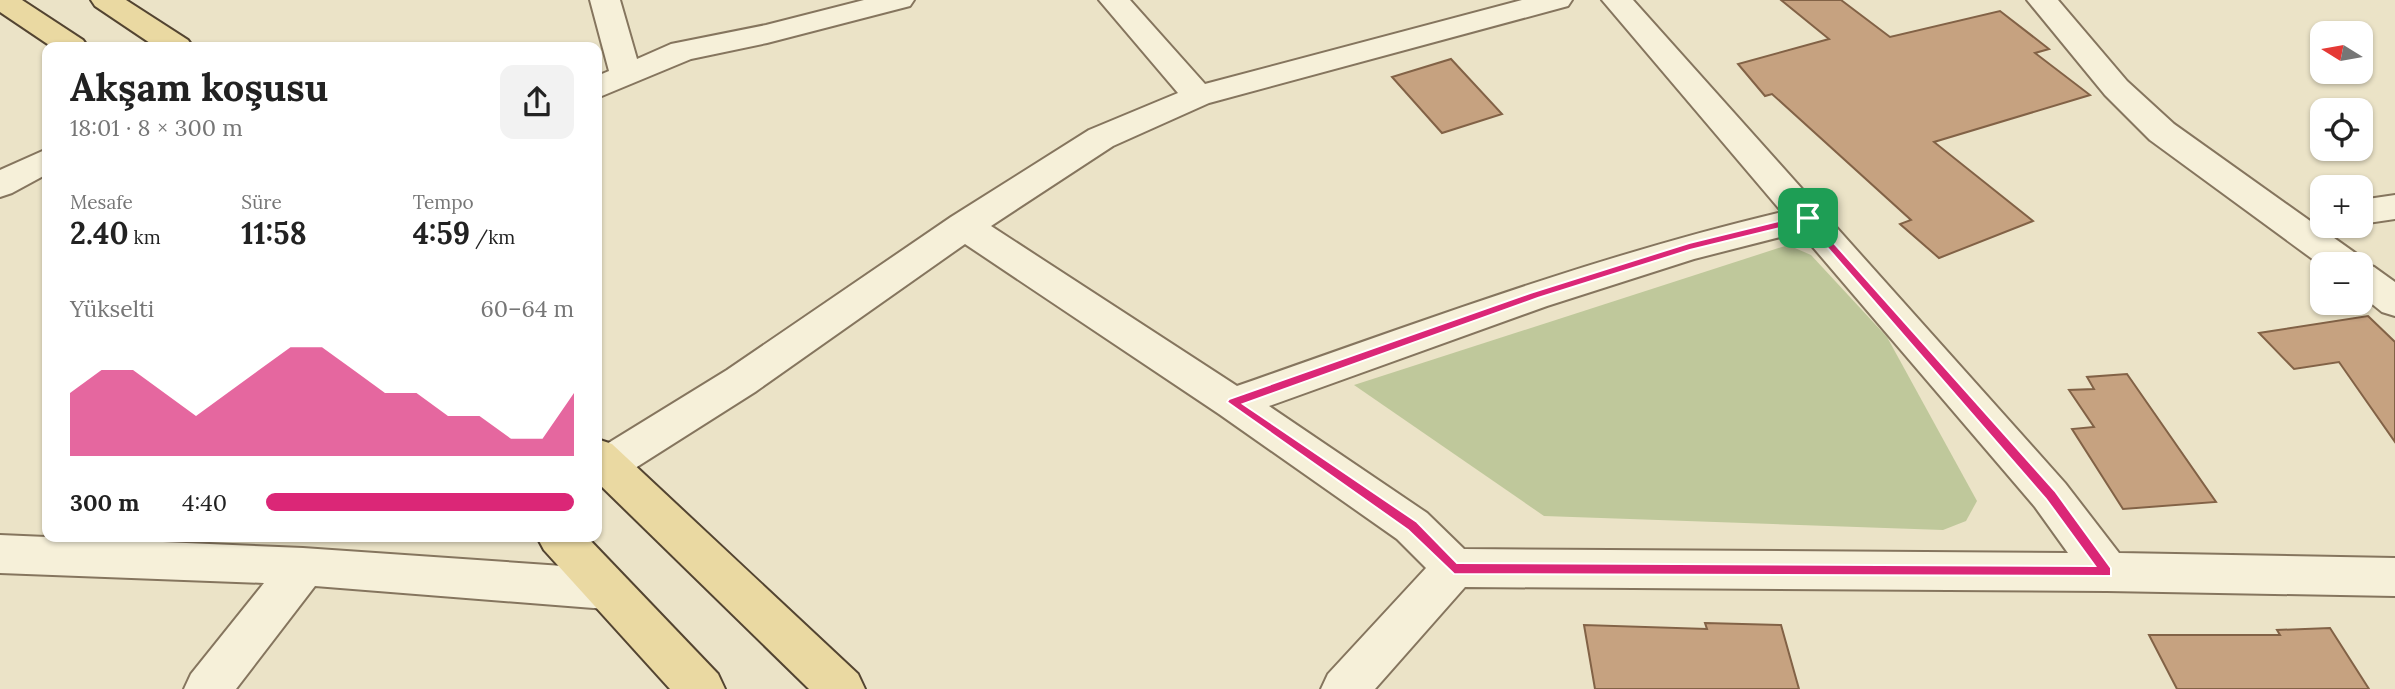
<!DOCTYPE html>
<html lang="tr">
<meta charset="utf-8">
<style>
body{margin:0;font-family:Lora,serif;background:#f2f2f2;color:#222;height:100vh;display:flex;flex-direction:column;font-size:26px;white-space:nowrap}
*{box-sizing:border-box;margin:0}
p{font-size:23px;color:#767676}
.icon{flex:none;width:38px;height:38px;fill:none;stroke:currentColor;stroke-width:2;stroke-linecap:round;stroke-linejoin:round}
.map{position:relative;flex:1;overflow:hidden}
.sheet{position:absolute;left:42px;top:42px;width:560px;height:500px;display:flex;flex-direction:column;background:#fff;border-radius:14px;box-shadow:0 2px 5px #0004}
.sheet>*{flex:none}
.needle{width:46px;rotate:281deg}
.controls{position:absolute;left:2310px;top:21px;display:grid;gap:14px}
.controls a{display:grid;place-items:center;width:63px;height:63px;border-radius:14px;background:#fff;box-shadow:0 2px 5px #0004;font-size:35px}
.pin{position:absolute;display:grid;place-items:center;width:60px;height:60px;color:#fff;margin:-30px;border-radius:14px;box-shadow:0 4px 10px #0006}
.round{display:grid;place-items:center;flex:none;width:74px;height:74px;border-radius:14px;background:#f2f2f2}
.headline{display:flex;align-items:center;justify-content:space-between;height:119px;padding:0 28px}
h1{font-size:38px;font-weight:700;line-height:52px}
.figures{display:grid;grid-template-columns:repeat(3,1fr);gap:10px;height:119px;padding:7px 28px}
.figures div{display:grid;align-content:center}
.figures b{font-size:30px;font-weight:700}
.figures small{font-size:19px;font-weight:400}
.figures p{font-size:19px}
.chart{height:196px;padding:14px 28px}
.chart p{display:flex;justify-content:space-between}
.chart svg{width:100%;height:126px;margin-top:7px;fill:#db2777;opacity:.7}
ul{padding:0 28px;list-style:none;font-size:23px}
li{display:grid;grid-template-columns:112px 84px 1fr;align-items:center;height:52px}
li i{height:18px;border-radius:9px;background:#db2777}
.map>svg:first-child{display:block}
.green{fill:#bfc89b}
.building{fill:#c6a280;stroke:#826246;stroke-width:2}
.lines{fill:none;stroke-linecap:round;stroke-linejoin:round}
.street-casing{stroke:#85755e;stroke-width:4}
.primary-casing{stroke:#534431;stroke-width:4}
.street{fill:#f6f0d9;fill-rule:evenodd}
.primary{fill:#ead9a2;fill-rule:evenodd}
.route{fill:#db2777;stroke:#fff;stroke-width:2;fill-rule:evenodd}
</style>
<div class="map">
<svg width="2395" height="689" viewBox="0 0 2395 689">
<rect width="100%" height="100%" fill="#ebe3c7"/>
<polygon class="green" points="1788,245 1811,255 1887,337 1977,501 1966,521 1943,530 1544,516 1354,385"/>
<g class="building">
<polygon points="1781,0 1841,0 1890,37 2000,11 2049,49 2035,53 2090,95 1934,142 2033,221 1939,258 1900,224 1911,220 1772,94 1765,96 1738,64 1829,39"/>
<polygon points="1451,59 1502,114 1442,133 1392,77"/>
<polygon points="2368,316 2395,342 2395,442 2339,362 2294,369 2259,333"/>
<polygon points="2127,374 2216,502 2123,509 2072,429 2094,427 2069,390 2094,389 2087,377"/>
<polygon points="1705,623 1781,625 1799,689 1595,689 1584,625 1707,629"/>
<polygon points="2330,628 2369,689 2177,689 2149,635 2280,635 2277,630"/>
</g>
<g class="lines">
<defs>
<g id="street">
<polygon points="590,0 620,0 637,59 671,44 766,25 864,0 914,0 910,6 767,43 691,59 597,98 597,76 609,71"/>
<path d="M1099 0H1130L1205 84 1522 0H1572L1568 6 1209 103 1113 146 991 226 1237 386C1417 323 1596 256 1782 212L1602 0H1633L2065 483 2119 553 2395 558V596L2107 591 1465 587 1375 689H1321L1328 674 1426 568 1397 539 1219 414 965 244 755 392 621 477 606 482 597 479V450L727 370 951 217 1089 130 1178 93ZM1800 232 2035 507 2068 553 1464 549 1427 513 1269 406 1547 306 1694 259Z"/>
<polygon points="2027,0 2058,0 2127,81 2174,124 2358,255 2363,263 2374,267 2395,282 2395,316 2382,312 2361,295 2361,264 2322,266 2150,140 2105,95"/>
<polygon points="47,149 47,174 12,193 0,197 0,170"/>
<polygon points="2395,195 2395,219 2361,224 2361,200"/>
<polygon points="0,535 303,548 606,569 622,575 628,589 622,603 606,609 315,586 236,689 184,689 191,674 264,583 0,573"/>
</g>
<g id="primary">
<polygon points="0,0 22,0 83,40 88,47 52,47 0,12"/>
<polygon points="91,0 126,0 188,40 193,47 156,47 95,6"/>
<polygon points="597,439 612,444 858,674 865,689 809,689 597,482"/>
<polygon points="537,537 587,537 718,674 725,689 670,689 544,550"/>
</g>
</defs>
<use href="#street" class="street-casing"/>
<use href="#primary" class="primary-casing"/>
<use href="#street" class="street"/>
<use href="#primary" class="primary"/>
</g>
<path class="route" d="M1808 214 2055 491 2111 568V576L1454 574 1408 530 1227 402 1229 399 1530 293 1689 243ZM1805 222 2046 499 2095 566 1457 563 1417 522 1243 404 1538 298 1690 250Z"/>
</svg>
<div class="controls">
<a><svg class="needle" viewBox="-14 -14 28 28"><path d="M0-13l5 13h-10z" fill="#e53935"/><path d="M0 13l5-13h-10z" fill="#767676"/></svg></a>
<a><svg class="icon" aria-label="locate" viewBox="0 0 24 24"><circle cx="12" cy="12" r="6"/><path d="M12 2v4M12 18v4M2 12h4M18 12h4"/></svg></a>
<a>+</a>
<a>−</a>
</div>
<div class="pin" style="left:1808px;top:218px;background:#1e9e55"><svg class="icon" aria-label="arrive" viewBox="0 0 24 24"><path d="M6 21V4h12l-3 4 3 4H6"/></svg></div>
<section class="sheet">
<div class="headline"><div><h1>Akşam koşusu</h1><p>18:01 · 8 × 300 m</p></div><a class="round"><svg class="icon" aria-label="share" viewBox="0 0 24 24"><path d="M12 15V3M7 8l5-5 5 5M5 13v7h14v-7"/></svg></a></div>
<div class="figures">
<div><p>Mesafe</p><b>2.40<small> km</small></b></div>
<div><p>Süre</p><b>11:58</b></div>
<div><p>Tempo</p><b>4:59<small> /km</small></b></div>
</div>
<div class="chart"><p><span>Yükselti</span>60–64 m</p>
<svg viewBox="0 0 160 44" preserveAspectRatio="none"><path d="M0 44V22L10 14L20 14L30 22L40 30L50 22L60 14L70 6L80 6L90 14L100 22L110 22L120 30L130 30L140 38L150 38L160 22V44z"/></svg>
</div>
<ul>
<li><b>300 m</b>4:40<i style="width:100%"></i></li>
</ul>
</section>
</div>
